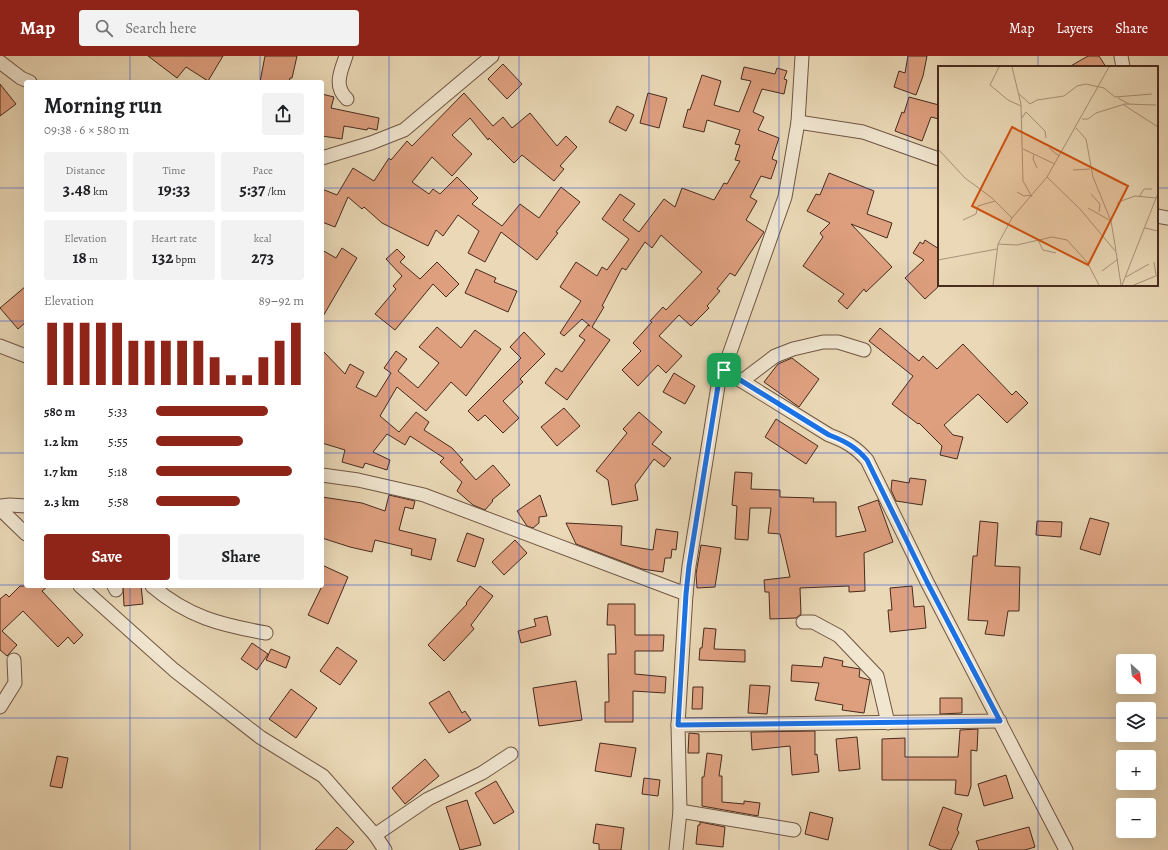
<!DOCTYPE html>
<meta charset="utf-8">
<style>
body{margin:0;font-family:Alegreya,serif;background:#f2f2f2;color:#202124;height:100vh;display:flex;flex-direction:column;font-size:15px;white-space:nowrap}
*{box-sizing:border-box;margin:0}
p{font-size:13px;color:#757577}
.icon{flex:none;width:22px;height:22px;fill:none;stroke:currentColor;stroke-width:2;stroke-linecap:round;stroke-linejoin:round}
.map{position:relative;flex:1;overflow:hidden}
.sheet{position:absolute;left:24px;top:24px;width:300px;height:508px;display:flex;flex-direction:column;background:#fff;border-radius:4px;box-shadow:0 4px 16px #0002}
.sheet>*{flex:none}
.needle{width:26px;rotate:153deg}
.fabs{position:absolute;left:1116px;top:598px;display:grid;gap:8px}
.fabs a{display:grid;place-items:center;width:40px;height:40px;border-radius:4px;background:#fff;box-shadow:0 4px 16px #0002;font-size:20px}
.pin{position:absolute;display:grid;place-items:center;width:34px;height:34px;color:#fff;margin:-17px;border-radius:8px;box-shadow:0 2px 6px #0006}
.round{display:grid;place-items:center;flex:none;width:42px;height:42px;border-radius:4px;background:#f2f2f2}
.summary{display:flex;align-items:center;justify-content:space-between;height:68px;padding:0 20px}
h1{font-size:22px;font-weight:700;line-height:30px}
.figures{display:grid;grid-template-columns:repeat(3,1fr);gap:6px;height:68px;padding:4px 20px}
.figures div{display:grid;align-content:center;border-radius:4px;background:#f2f2f2;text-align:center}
.figures b{font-size:17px;font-weight:700}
.figures small{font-size:11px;font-weight:400}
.figures p{font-size:11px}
.chart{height:112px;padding:8px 20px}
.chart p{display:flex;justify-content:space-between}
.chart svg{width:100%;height:72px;margin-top:4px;stroke:#8f2418;stroke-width:6}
.primary-button{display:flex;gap:8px;margin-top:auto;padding:8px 20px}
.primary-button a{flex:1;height:46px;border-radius:4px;background:#8f2418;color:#fff;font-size:16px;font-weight:700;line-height:46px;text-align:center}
.primary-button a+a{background:#f2f2f2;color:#202124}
ul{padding:0 20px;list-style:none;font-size:13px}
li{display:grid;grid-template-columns:64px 48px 1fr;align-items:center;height:30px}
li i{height:10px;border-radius:5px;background:#8f2418}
header{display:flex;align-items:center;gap:24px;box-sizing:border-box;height:56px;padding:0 20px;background:#8f2418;color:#fff}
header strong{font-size:19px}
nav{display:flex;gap:22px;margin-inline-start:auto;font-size:14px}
.search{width:280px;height:36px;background:#f2f2f2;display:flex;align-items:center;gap:10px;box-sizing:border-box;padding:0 14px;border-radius:4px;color:#757577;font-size:15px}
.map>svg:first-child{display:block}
.building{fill:#de9f7e;stroke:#482a1d}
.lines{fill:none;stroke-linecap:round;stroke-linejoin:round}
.street-casing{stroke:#705643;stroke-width:15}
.street{stroke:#f1e6d0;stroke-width:13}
.route-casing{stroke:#fff;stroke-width:8}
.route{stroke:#1a73e8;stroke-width:5}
.grid{fill:none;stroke:#1d4ed8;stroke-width:1;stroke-opacity:0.55}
.inset-road{fill:none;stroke:#a99279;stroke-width:1}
.view{fill:#d0520f;fill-opacity:0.15;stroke:#d0520f;stroke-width:2}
.inset-edge{fill:none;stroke:#482a1d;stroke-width:2}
</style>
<header>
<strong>Map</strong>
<div class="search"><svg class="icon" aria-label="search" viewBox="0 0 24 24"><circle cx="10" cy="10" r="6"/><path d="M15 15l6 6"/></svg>Search here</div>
<nav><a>Map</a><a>Layers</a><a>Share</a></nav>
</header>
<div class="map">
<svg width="1168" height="794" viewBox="0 0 1168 794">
<rect width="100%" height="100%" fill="#ead8b6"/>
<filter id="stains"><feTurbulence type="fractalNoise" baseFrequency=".005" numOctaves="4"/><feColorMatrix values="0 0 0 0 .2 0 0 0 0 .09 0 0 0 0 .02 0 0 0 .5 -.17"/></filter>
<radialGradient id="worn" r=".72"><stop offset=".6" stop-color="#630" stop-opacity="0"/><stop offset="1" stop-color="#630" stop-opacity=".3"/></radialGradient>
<g class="building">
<polygon points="148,0 223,0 208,25 186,11 177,22"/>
<polygon points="265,0 297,0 292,22 290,22 289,26 260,26"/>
<polygon points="908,0 927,0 923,20 916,39 894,31 899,15 905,17"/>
<polygon points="1088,0 1099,0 1106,11 1069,11"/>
<polygon points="503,8 522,28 507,43 488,23"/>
<polygon points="744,11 775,18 777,12 787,15 784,23 787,24 784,38 762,33 753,56 764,61 758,74 779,82 772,103 777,105 771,123 761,120 750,141 757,145 746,164 764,176 735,220 730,217 717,233 720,235 707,250 709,252 691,270 679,259 659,280 682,300 666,317 658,309 638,330 622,314 641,295 633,287 652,266 650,265 663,251 666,254 702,216 661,179 652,192 645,186 626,214 622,212 602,250 604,251 592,271 610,284 567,344 545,327 556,312 562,316 585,284 579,280 588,269 590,270 582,263 564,280 560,277 581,245 560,231 576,206 597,220 602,211 607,214 629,183 602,163 620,138 635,148 623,164 639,176 664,143 675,151 682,132 714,144 724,127 727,128 740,105 735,104 740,89 735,88 740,74 707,64 704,76 683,71 688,53 690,54 702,19 721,25 714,49 739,56 751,25 741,23"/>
<polygon points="0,28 16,48 0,60"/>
<polygon points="464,37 493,70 503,61 512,72 530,57 557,90 566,80 577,91 560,110 564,113 554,125 522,99 514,107 489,82 488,84 470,62 452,79 472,98 452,120 432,101 412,126 429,138 433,133 440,138 457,121 478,142 472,148 502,170 520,148 539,162 561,131 580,146 556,176 558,177 537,204 501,176 485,206 468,197 479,175 458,159 443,180 436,174 428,190 382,167 364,151 362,153 348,141 335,171 322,166 322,133 337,139 353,112 374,125 389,102 391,104 407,85 412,90"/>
<polygon points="648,37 667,42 659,72 640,67"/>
<polygon points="322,38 334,41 331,52 379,62 377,74 368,72 367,74 344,70 342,83 322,80"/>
<polygon points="909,41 939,49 939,63 931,61 922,85 895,75 902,56 904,57"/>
<polygon points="617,50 634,59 626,75 609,66"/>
<polygon points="829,117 874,135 867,158 892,167 887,182 851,168 892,211 866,236 864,233 847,253 838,245 844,238 803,210 823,181 820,177 830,167 807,155 816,138 820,139"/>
<polygon points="925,184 939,193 939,230 925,243 905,222 924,204 913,197 920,186 923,188"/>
<polygon points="342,192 357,202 322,262 322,194 336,202"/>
<polygon points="397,193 405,201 400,206 420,223 437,206 459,228 446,241 433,228 395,274 375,258 396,233 393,230 402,220 386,203"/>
<polygon points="476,213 496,222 494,226 517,235 508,256 465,237"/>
<polygon points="26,230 26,266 18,273 0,252"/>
<polygon points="437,271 461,292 475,274 501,293 466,340 451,326 426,355 397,331 380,360 399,376 416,356 429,366 424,374 452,392 463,404 460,406 476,424 493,409 510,429 492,444 493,445 485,454 473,449 457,435 462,426 440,406 444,402 410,380 405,389 387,378 373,396 390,404 387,414 365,407 363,412 342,406 345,394 322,387 322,294 345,318 350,308 364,316 356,331 376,341 391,317 384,312 396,295 407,303 398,315 418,332 439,307 419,291"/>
<polygon points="880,272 919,305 923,300 937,313 963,288 1012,339 1016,335 1028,347 1007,367 978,338 944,369 953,379 963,381 957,403 940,399 942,390 919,367 918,368 892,348 913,320 869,285"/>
<polygon points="524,276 545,298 520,323 523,326 503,345 519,362 503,377 485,359 478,365 468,355 521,302 510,291"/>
<polygon points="792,302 819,323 799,351 764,326 778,308"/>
<polygon points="674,317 695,330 685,348 663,336"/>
<polygon points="564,352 580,370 557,390 541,371"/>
<polygon points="639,356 662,376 652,388 671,402 664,411 654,403 635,429 638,444 612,449 608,424 596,415 627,377 623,373"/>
<polygon points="776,363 818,390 806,408 765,381"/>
<polygon points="735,416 752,417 751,433 780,434 780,441 814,442 813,446 836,446 836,481 866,475 858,451 878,444 893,486 864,497 865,535 849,536 849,530 800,532 801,558 796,562 770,563 769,536 765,536 764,524 790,521 780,478 768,477 771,452 750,452 748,484 735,483 737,450 732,449"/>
<polygon points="910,422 926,424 922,449 896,445 891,434 892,424 909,427"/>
<polygon points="389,439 415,445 413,453 405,451 399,474 436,483 431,504 411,499 412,493 375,484 372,496 350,491 322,482 322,441 362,447 385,455"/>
<polygon points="540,439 547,460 539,461 539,467 533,472 527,470 517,455"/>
<polygon points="1090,462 1109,467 1100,499 1080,493"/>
<polygon points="980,465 998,467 995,510 1020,511 1019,555 1008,555 1004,580 985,578 988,565 968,564 973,500 977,500"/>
<polygon points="1037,465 1062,466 1061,481 1036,479"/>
<polygon points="566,467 622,470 621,489 653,494 656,473 678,476 676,494 672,493 671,502 665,502 663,516 642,513 576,488"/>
<polygon points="467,477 484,483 475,511 457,505"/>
<polygon points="515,484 527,497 504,519 492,506"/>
<polygon points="701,489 721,492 715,531 697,532 696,518"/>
<polygon points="322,509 348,521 328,568 308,559 322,530"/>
<polygon points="20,530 48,530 42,535 83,579 74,588 68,581 58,591 23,555 2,575 17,589 7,600 0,594 0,543 6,538 9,541"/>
<polygon points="123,530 141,530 143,548 124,550"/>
<polygon points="480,530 493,540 471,569 474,573 444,605 428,589 467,548 466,547"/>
<polygon points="912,530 914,551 924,550 926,572 890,576 888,554 892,554 890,532"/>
<polygon points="608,548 635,548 635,579 664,579 663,595 635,595 635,618 666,621 665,637 633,635 633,666 605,666 605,646 609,646 608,598 616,598 615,569 607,569"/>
<polygon points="547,560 551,579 521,587 518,575 536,570 534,563"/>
<polygon points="704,572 716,573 714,593 745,594 745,606 699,604 700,592 702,592"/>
<polygon points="252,587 268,598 257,614 241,603"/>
<polygon points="337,591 357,605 340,629 320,615"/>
<polygon points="271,593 290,601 286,612 266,604"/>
<polygon points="824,601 843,605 842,610 860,613 859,621 870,624 864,657 842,654 843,649 815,644 819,627 791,625 792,609 822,611"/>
<polygon points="576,625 582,664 539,670 533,632"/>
<polygon points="750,629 770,630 767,658 748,657"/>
<polygon points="693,631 703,631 702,653 692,653"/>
<polygon points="291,633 317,652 296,682 269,663"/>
<polygon points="449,635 462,657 465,655 471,664 449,677 429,647"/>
<polygon points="940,642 962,642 962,657 940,658"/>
<polygon points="978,673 977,695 971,694 971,730 968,740 955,738 956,724 882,724 882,683 905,682 905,701 958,701 960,674"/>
<polygon points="815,675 815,699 817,698 819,716 792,719 790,690 752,694 751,676"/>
<polygon points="689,677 699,678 699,697 688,697"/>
<polygon points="857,681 860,713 839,715 836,683"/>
<polygon points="600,687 636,692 631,721 595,715"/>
<polygon points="707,697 722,699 719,720 722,720 722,746 744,748 744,745 760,747 758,760 702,750 702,721 704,721"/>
<polygon points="57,700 68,702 62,732 50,730"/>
<polygon points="425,703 439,720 405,748 392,732"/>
<polygon points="1006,719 1013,742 984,750 978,728"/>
<polygon points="644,722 660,724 658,740 642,738"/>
<polygon points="496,725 514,756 494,768 475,737"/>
<polygon points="467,744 481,789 460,794 446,751"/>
<polygon points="943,751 962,758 957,774 959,776 951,794 941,794 929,789"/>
<polygon points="810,756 833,762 828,784 805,778"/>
<polygon points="700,766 725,771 723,791 696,788 698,769 700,769"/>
<polygon points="596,768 624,772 621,794 599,794 599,788 593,787"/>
<polygon points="337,771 354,786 346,794 315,794"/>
<polygon points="1029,771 1035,791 1025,794 979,794 976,785"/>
</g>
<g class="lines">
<defs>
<g id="street">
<path d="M346 0C341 15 333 30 347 43"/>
<polyline points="1121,0 1123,11"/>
<polyline points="0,6 21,22 30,26"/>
<polyline points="798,66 863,76 939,103"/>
<polyline points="322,102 371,87 404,74 492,0"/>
<polyline points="1157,160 1168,162"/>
<polyline points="0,290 26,300"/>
<path d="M724 314 829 379C845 385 856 391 867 404L927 526 1066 794"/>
<polyline points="742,325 775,300 793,293 823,286 838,286 864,294"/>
<polyline points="322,419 358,424 424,439 686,538"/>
<polyline points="0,450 10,449 26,450"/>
<polyline points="0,453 26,478"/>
<polyline points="80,530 174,614 260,681 323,720 375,779 385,794"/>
<polyline points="114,530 116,534"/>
<path d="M152 530C188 561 221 569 266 577"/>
<polyline points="803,566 813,566 839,580 877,620 888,667"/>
<polyline points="0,651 15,627 14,604"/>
<polyline points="678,669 1000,665"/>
<polyline points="680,755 794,774"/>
<polyline points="375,779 428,743 482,717 511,698"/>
<polyline points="676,794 680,755 678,669 686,538 689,510 718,330 785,141 798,66 802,0"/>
</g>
</defs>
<use href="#street" class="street-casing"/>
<use href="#street" class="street"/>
</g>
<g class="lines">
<defs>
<path id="route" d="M724 314 829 379C845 385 856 391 867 404L927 526 1000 665 678 669 686 538 689 510 718 330Z"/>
</defs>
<use href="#route" class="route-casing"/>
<use href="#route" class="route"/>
</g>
<path class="grid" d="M130 0V26M260 0V26M389 0V794M519 0V794M649 0V794M779 0V794M908 0V794M1038 0V11M0 132H26M322 132H939M1157 132H1168M1038 229V794M0 265H26M322 265H1168M0 397H26M322 397H1168M0 529H26M322 529H1168M130 530V794M260 530V794M0 662H1123M1149 662H1168"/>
<g transform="translate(938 10)">
<rect width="220" height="220" fill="#ead8b6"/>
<path class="inset-road" d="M61 1 52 19 70 34 83 40M74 1 83 38 85 115 94 131M80 27 92 38 99 34 126 30 139 20 148 18 166 22 177 31 214 28M180 32 191 38M186 39 220 61M84 52 88 46 107 65 108 72M144 53H150L158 47 187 38 218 39M138 62 148 73 155 111 173 155 178 185M111 82 121 90M0 83 27 112 54 132 74 152M85 83 117 98M96 88 95 93 99 102M135 104 152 103M109 111 142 143 178 186 183 219M79 126 86 130 93 129M153 128 162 138 161 146M201 131 206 123H214M179 138 183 135 197 130 218 132M150 142 173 155M25 154 38 148 40 140 57 135M207 162 220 165M100 174 105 184 118 187M60 178 79 179 114 171 129 174 149 196 161 219M0 194 59 183M216 196 218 209M164 205 180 193M188 211 211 198M55 219 60 178 74 152 109 111 171 1M184 219 220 127M196 219 220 209"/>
<path class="view" d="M74 61 190 120 150 199 34 140Z"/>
<rect width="220" height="220" class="inset-edge"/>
</g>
<rect width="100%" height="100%" filter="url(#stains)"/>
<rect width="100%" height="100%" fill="url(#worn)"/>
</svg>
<div class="fabs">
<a><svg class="needle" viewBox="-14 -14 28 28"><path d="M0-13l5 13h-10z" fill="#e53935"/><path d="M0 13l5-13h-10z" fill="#757577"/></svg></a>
<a><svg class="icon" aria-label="layers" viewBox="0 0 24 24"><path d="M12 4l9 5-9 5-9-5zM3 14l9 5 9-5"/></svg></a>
<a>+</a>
<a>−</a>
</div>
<div class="pin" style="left:724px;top:314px;background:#1e9e55"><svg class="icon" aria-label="arrive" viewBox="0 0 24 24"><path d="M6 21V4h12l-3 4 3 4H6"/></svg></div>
<section class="sheet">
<div class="summary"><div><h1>Morning run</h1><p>09:38 · 6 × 580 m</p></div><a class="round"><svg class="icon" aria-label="share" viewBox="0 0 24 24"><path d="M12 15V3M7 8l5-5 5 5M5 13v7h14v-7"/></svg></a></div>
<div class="figures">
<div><p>Distance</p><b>3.48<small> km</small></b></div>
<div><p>Time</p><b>19:33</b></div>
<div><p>Pace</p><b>5:37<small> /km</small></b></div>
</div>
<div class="figures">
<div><p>Elevation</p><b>18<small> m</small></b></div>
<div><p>Heart rate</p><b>132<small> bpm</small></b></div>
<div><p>kcal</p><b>273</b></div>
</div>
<div class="chart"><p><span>Elevation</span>89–92 m</p>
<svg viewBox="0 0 160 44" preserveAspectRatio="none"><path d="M5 44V6M15 44V6M25 44V6M35 44V6M45 44V6M55 44V17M65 44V17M75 44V17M85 44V17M95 44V17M105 44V27M115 44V38M125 44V38M135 44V27M145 44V17M155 44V6"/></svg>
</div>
<ul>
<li><b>580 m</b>5:33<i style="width:76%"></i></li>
<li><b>1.2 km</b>5:55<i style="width:59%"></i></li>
<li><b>1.7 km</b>5:18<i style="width:92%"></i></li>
<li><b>2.3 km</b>5:58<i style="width:57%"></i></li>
</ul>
<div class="primary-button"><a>Save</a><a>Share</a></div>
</section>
</div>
